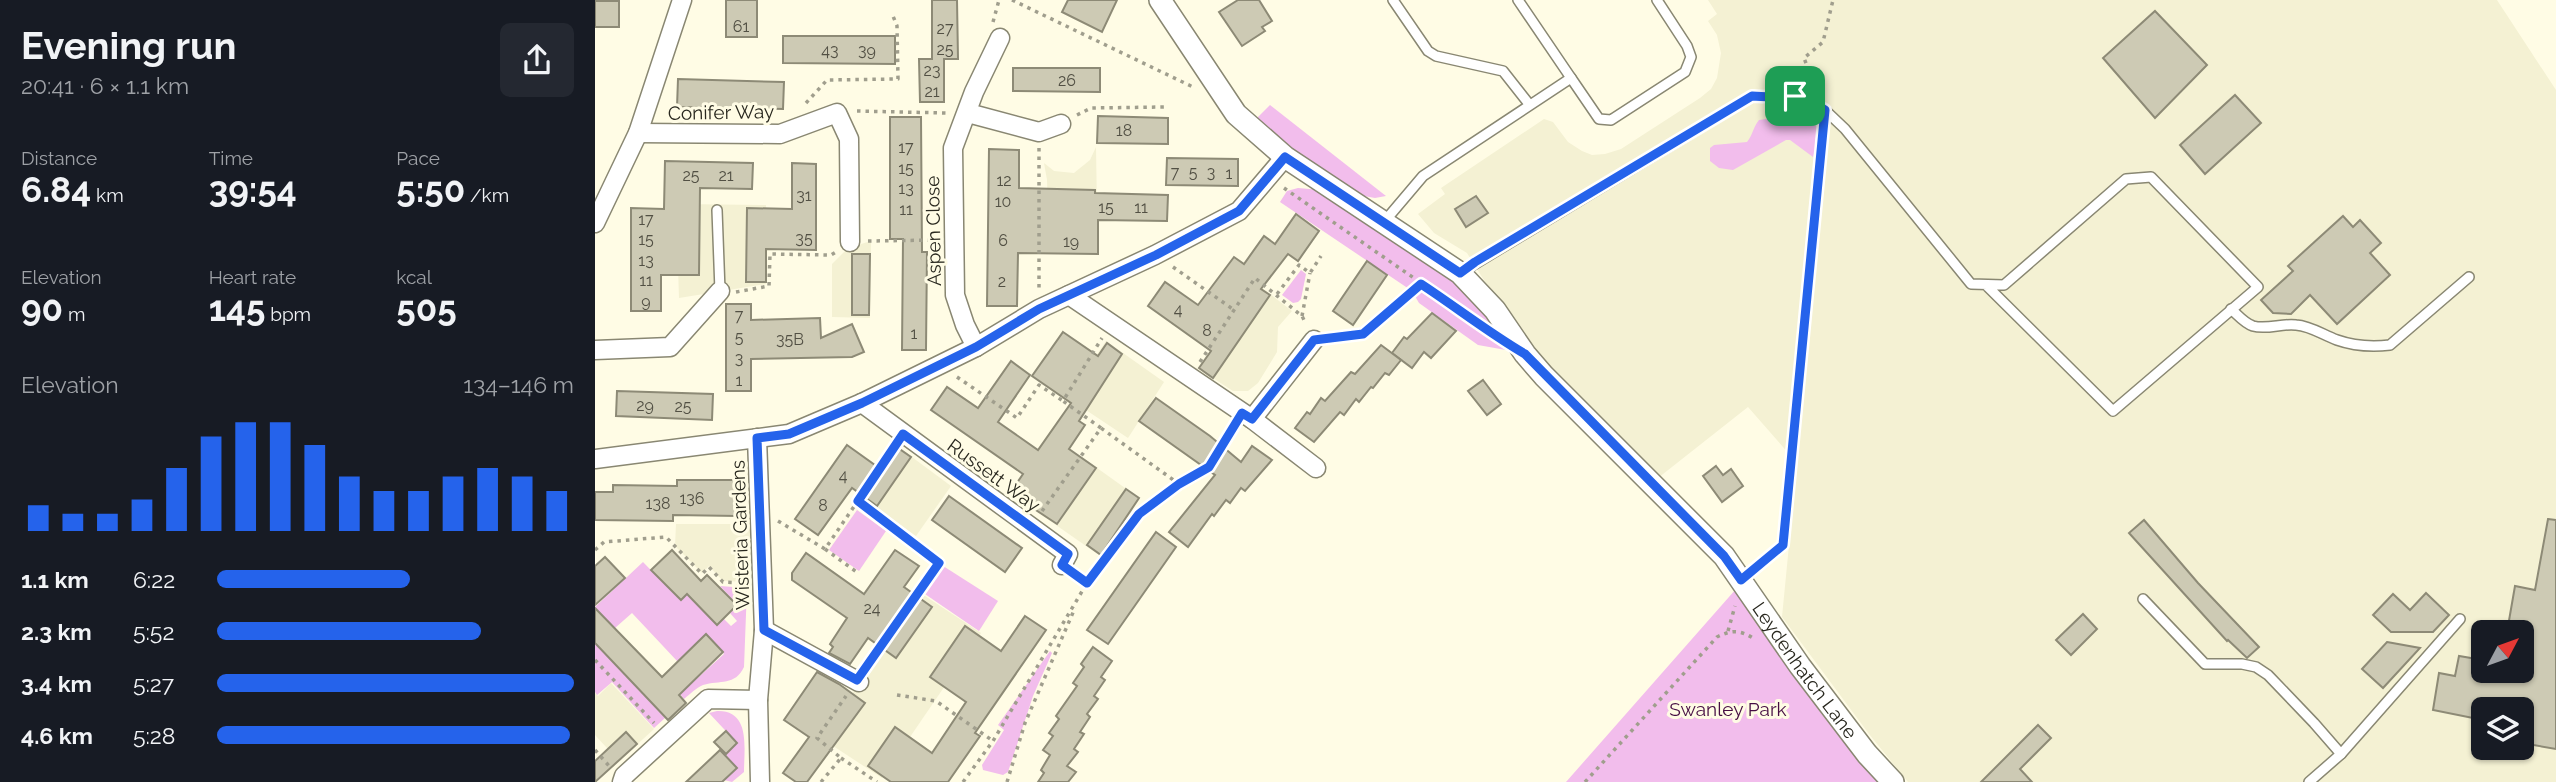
<!DOCTYPE html>
<meta charset="utf-8">
<style>
body{margin:0;font-family:Raleway,sans-serif;background:#242831;color:#f1f3f6;height:100vh;display:flex;flex-direction:column;font-size:26px;white-space:nowrap}
*{box-sizing:border-box;margin:0}
p{font-size:23px;color:#9ea1a6}
.icon{flex:none;width:38px;height:38px;fill:none;stroke:currentColor;stroke-width:2;stroke-linecap:round;stroke-linejoin:round}
.map{position:relative;flex:1;overflow:hidden}
.side{display:flex;flex-direction:column;background:#171b24;width:595px}
.side>*{flex:none}
.needle{width:46px;rotate:49deg}
.controls{position:absolute;left:1876px;top:620px;display:grid;gap:14px}
.controls a{display:grid;place-items:center;width:63px;height:63px;border-radius:10px;background:#171b24;box-shadow:0 2px 5px #0004;font-size:35px}
.pin{position:absolute;display:grid;place-items:center;width:60px;height:60px;color:#fff;margin:-30px;border-radius:14px;box-shadow:0 4px 10px #0006}
.round{display:grid;place-items:center;flex:none;width:74px;height:74px;border-radius:10px;background:#242831}
.head{display:flex;align-items:center;justify-content:space-between;height:119px;padding:0 21px}
h1{font-size:38px;font-weight:700;line-height:52px}
.figures{display:grid;grid-template-columns:repeat(3,1fr);gap:10px;height:119px;padding:7px 21px}
.figures div{display:grid;align-content:center}
.figures b{font-size:35px;font-weight:700}
.figures small{font-size:19px;font-weight:400}
.figures p{font-size:19px}
.chart{height:196px;padding:14px 21px}
.chart p{display:flex;justify-content:space-between}
.chart svg{width:100%;height:126px;margin-top:7px;stroke:#2563eb;stroke-width:6}
ul{padding:0 21px;list-style:none;font-size:23px}
li{display:grid;grid-template-columns:112px 84px 1fr;align-items:center;height:52px}
li i{height:18px;border-radius:9px;background:#2563eb}
main{display:flex;flex:1;min-height:0}
.map>svg:first-child{display:block}
.built{fill:#f4f1d3;fill-rule:evenodd}
.green{fill:#f2bdec}
.building{fill:#cdcab4;stroke:#8d8a76;stroke-width:2}
.lines{fill:none;stroke-linecap:round;stroke-linejoin:round}
.service-casing{stroke:#898772;stroke-width:12}
.minor-casing{stroke:#898772;stroke-width:21}
.tertiary-casing{stroke:#898772;stroke-width:24}
.path{stroke:#a09e8d;stroke-width:3.5;stroke-dasharray:3.5 5;stroke-linecap:butt}
.service{stroke:#fff;stroke-width:9}
.minor{stroke:#fff;stroke-width:18}
.tertiary{stroke:#fff;stroke-width:21}
.route-casing{stroke:#fff;stroke-width:14}
.route{stroke:#2563eb;stroke-width:9}
.labels{text-anchor:middle;dominant-baseline:central;stroke-width:6;stroke-linejoin:round;paint-order:stroke}
.number-label{font-size:16px;fill:#525044}
.street-label{font-size:19px;fill:#29281f;stroke:#fffce5}
.park-label{font-size:19px;fill:#460d43;stroke:#fffce5}
</style>
<main>
<section class="side">
<div class="head"><div><h1>Evening run</h1><p>20:41 · 6 × 1.1 km</p></div><a class="round"><svg class="icon" aria-label="share" viewBox="0 0 24 24"><path d="M12 15V3M7 8l5-5 5 5M5 13v7h14v-7"/></svg></a></div>
<div class="figures">
<div><p>Distance</p><b>6.84<small> km</small></b></div>
<div><p>Time</p><b>39:54</b></div>
<div><p>Pace</p><b>5:50<small> /km</small></b></div>
</div>
<div class="figures">
<div><p>Elevation</p><b>90<small> m</small></b></div>
<div><p>Heart rate</p><b>145<small> bpm</small></b></div>
<div><p>kcal</p><b>505</b></div>
</div>
<div class="chart"><p><span>Elevation</span>134–146 m</p>
<svg viewBox="0 0 160 44" preserveAspectRatio="none"><path d="M5 44V35M15 44V38M25 44V38M35 44V33M45 44V22M55 44V11M65 44V6M75 44V6M85 44V14M95 44V25M105 44V30M115 44V30M125 44V25M135 44V22M145 44V25M155 44V30"/></svg>
</div>
<ul>
<li><b>1.1 km</b>6:22<i style="width:54%"></i></li>
<li><b>2.3 km</b>5:52<i style="width:74%"></i></li>
<li><b>3.4 km</b>5:27<i style="width:100%"></i></li>
<li><b>4.6 km</b>5:28<i style="width:99%"></i></li>
</ul>
</section>
<div class="map">
<svg width="1961" height="782" viewBox="0 0 1961 782">
<rect width="100%" height="100%" fill="#fffce5"/>
<g class="built">
<path d="M1113 0H1902L1961 90V782H1313L1274 734 1187 617 1202 463 1153 407 1063 478 951 370 917 325 872 253 839 233 823 214 850 194 846 188 949 119 958 122 973 142 987 151 997 155 1010 154 1026 149 1105 98 1116 89 1122 78 1126 53 1122 35 1113 21 1122 14ZM1888 632H1927V670H1888ZM1888 709H1927V747H1888Z"/>
<polygon points="501,147 502,209 453,209 452,180 449,163 459,171 479,173 495,160"/>
<polygon points="81,204 171,205 171,284 84,298"/>
<polygon points="276,241 275,318 237,317 237,264 253,248"/>
<polygon points="662,284 697,311 683,327 682,352 663,383 653,391 638,391 604,369"/>
<polygon points="511,341 569,382 533,438 473,398"/>
<polygon points="302,446 356,486 321,536 268,498"/>
<polygon points="488,458 544,498 504,555 448,516"/>
<polygon points="81,524 156,524 155,582 128,581 114,566 107,573 80,546"/>
<polygon points="327,594 386,633 287,778 226,738"/>
<polygon points="16,683 59,729 24,761 0,735 0,693 3,696"/>
</g>
<g class="green">
<polygon points="675,105 791,196 780,198 758,194 676,134 661,119"/>
<path d="M1187 110 1209 113 1223 128V141L1218 157 1195 140H1191L1138 170 1124 168 1115 161V148L1119 145 1152 142C1158 135 1158 127 1164 120L1171 119Z"/>
<polygon points="703,188 726,190 854,273 880,298 922,352 883,345 824,303 817,291 685,202 692,191"/>
<polygon points="706,270 711,274 706,299 703,302 698,303 687,295"/>
<polygon points="262,510 291,531 264,571 234,550"/>
<path d="M48 562 85 600 92 595 122 625 129 619 136 626 142 621 135 613 143 605 125 586 152 588 149 667C140 686 125 680 108 685 101 688 95 694 89 699L85 694 129 654 112 635 83 662 37 613 20 628 11 619 0 629V607Z"/>
<polygon points="345,564 403,601 384,631 327,592"/>
<polygon points="1141,589 1159,610 1226,713 1284,782 971,782"/>
<polygon points="0,644 70,718 59,728 17,682 2,695 0,692"/>
<polygon points="455,651 457,653 438,696 413,772 408,775 388,770 387,765 409,730 403,725"/>
<path d="M122 711C156 710 149 748 149 772L137 782 129 780 142 768 131 755 142 743 114 713Z"/>
</g>
<g class="building">
<rect x="131" y="0" width="31" height="37"/>
<polygon points="337,0 362,0 363,59 349,59 349,102 325,102 324,59 337,59"/>
<polygon points="473,0 522,0 507,32 467,12"/>
<polygon points="643,0 664,0 677,21 667,27 670,31 647,46 624,12"/>
<rect x="0" y="1" width="24" height="26"/>
<polygon points="1560,11 1612,65 1560,118 1508,58"/>
<polygon points="188,36 300,36 300,64 188,63"/>
<polygon points="418,68 505,68 505,92 418,91"/>
<polygon points="83,79 189,82 188,109 82,107"/>
<polygon points="1640,95 1666,123 1610,174 1585,145"/>
<polygon points="503,116 573,118 573,144 502,143"/>
<polygon points="295,117 326,117 327,252 332,252 331,350 307,350 308,239 295,239"/>
<polygon points="394,149 424,150 424,188 500,190 500,193 573,195 572,221 503,220 503,254 423,253 422,306 392,306"/>
<polygon points="572,158 643,159 643,186 571,185"/>
<polygon points="70,161 158,163 157,189 105,188 104,275 66,275 66,311 36,311 36,208 69,209"/>
<polygon points="197,163 221,164 221,250 171,249 171,282 151,282 152,208 197,209"/>
<polygon points="881,196 893,213 871,227 860,209"/>
<polygon points="701,214 724,231 703,261 693,254 666,289 675,295 618,378 604,368 616,351 553,306 570,282 603,305 639,257 649,264 669,236 680,244"/>
<polygon points="1748,216 1758,227 1765,220 1786,243 1775,253 1795,275 1742,324 1715,295 1696,314 1678,313 1666,300 1698,271 1693,266"/>
<polygon points="257,254 275,254 274,315 257,315"/>
<polygon points="772,261 792,275 758,325 738,311"/>
<polygon points="131,304 156,304 156,320 225,318 226,338 257,324 269,352 257,357 156,359 156,391 131,391"/>
<polygon points="837,313 861,331 836,358 829,352 817,368 797,353 809,337 812,339"/>
<polygon points="468,332 503,356 512,343 527,354 484,421 490,425 474,449 501,468 462,524 415,493 428,474 336,410 352,387 383,408 416,361 435,375 403,422 443,450 476,403 437,376"/>
<polygon points="786,345 806,360 794,375 790,373 778,388 776,387 764,402 761,399 749,415 745,412 719,442 700,428 712,412 715,414 726,398 730,401 756,372 760,374"/>
<polygon points="888,380 906,404 892,415 873,391"/>
<polygon points="22,391 118,394 117,420 21,416"/>
<polygon points="561,398 615,436 646,462 657,446 677,460 650,491 646,488 635,503 631,500 619,516 617,514 593,547 574,532 620,475 544,421"/>
<polygon points="252,445 287,470 303,448 316,457 282,506 257,488 223,535 200,519"/>
<polygon points="1121,466 1128,475 1136,469 1148,486 1127,502 1108,476"/>
<polygon points="82,480 142,480 142,516 78,515 78,521 0,520 0,492 18,492 18,485 82,486"/>
<polygon points="531,489 544,498 506,555 492,545"/>
<polygon points="354,496 427,548 410,572 337,520"/>
<polygon points="1953,519 1961,520 1961,749 1927,743 1927,709 1888,709 1888,720 1838,710 1844,673 1860,676 1864,656 1888,660 1888,670 1927,670 1927,632 1912,632 1920,586 1940,590"/>
<polygon points="1549,520 1603,583 1664,647 1652,658 1633,640 1632,641 1534,533"/>
<polygon points="561,532 581,547 513,644 492,630"/>
<polygon points="77,550 106,581 112,575 142,605 122,625 92,594 86,600 56,570"/>
<polygon points="300,550 324,566 309,587 337,607 301,658 273,638 255,664 234,653 238,647 235,644 252,618 197,580 197,573 211,553 269,594"/>
<polygon points="10,557 30,578 0,605 0,566"/>
<polygon points="1831,593 1854,615 1838,632 1796,632 1778,615 1798,594 1815,610"/>
<polygon points="0,608 67,677 111,634 128,652 84,695 91,703 73,720 0,643"/>
<polygon points="1488,614 1502,629 1476,655 1461,640"/>
<polygon points="430,616 451,630 380,733 385,736 353,782 296,782 273,766 300,727 337,753 371,702 335,677 370,626 406,651"/>
<polygon points="1792,642 1825,648 1788,688 1767,669"/>
<polygon points="498,647 517,661 506,677 510,680 499,696 503,699 492,714 495,717 485,732 489,734 479,749 483,752 472,766 481,772 473,782 443,782 449,773 446,770 455,755 448,750 458,736 454,733 464,719 461,716 482,686 478,683 489,667 486,664"/>
<polygon points="222,672 244,684 270,703 212,782 201,782 188,773 214,737 189,720"/>
<polygon points="1443,725 1456,738 1425,769 1437,782 1386,782"/>
<polygon points="131,731 142,743 131,754 119,742"/>
<polygon points="31,732 42,744 0,782 0,761"/>
<polygon points="125,750 142,768 127,782 91,782"/>
</g>
<g class="lines">
<defs>
<g id="service">
<polyline points="798,0 833,51 841,56 908,71 934,104"/>
<polyline points="923,0 976,78"/>
<polyline points="122,210 125,291"/>
<polyline points="789,222 828,176 976,78 1004,119 1016,120 1090,72 1096,57 1092,46 1062,0"/>
<polyline points="865,273 1157,96 1179,98 1200,96 1215,101 1230,110 1250,129 1376,284 1409,285 1531,179 1556,177 1663,287 1518,411 1391,285"/>
<path d="M1636 309C1643 315 1649 323 1658 326 1672 330 1687 323 1701 325 1716 326 1728 335 1742 340 1759 346 1777 347 1795 345L1874 277"/>
<polyline points="1548,599 1610,664 1647,664 1661,667 1673,675 1719,723 1746,754"/>
<polyline points="1714,782 1746,754 1865,619"/>
</g>
<g id="minor">
<polyline points="373,113 444,132 466,124"/>
<polyline points="43,133 185,134 242,113 254,139 255,242"/>
<polyline points="0,223 43,133 87,0"/>
<polyline points="474,295 657,419 721,468"/>
<polyline points="381,347 370,325 360,295 358,148 379,92 405,38"/>
<polyline points="0,350 75,347 125,291"/>
<polyline points="267,403 473,554 467,565"/>
<polyline points="657,419 719,340"/>
<polyline points="162,438 169,630 163,700 165,782"/>
<polyline points="0,459 194,434 267,403 381,347 444,309 560,255 644,211 690,157"/>
<polyline points="169,630 264,682"/>
<polyline points="27,782 29,776 113,699 163,700"/>
</g>
<g id="tertiary">
<path id="s1" d="M565 0 641 114 690 157 865 273 900 310 930 354 949 376 1129 556 1205 666 1272 754 1298 782"/>
</g>
</defs>
<use href="#service" class="service-casing"/>
<use href="#minor" class="minor-casing"/>
<use href="#tertiary" class="tertiary-casing"/>
<g class="path">
<polyline points="417,0 598,87"/>
<polyline points="398,22 404,0"/>
<polyline points="1220,87 1209,58 1228,42 1238,0"/>
<polyline points="211,103 232,80 303,79 302,26 298,16"/>
<polyline points="262,111 352,113"/>
<polyline points="482,115 496,108 569,107"/>
<polyline points="444,148 444,288"/>
<polyline points="689,188 878,319"/>
<polyline points="273,241 343,240"/>
<polyline points="578,267 639,310"/>
<polyline points="141,292 174,286 175,254 236,255 241,252"/>
<polyline points="682,294 704,265 715,273 726,256"/>
<polyline points="707,316 715,273"/>
<polyline points="737,338 768,334 826,284"/>
<polyline points="605,362 660,278 707,316 711,324"/>
<polyline points="362,377 422,418 444,385 468,401"/>
<polyline points="506,428 468,401 507,338"/>
<polyline points="263,501 344,563 271,667"/>
<polyline points="447,511 506,428 584,484 614,467 637,429"/>
<polyline points="183,521 230,549 299,448"/>
<polyline points="230,549 263,573"/>
<polyline points="0,550 9,542 71,537 107,574 114,567 128,582 149,583"/>
<polyline points="1161,568 1188,545 1228,128"/>
<polyline points="1133,631 1140,606"/>
<polyline points="0,660 59,723"/>
<polyline points="302,695 341,701 398,741"/>
<polyline points="0,750 15,767"/>
<polyline points="246,758 282,782"/>
<polyline points="226,782 246,758 222,738 251,696"/>
<polyline points="368,782 398,741 492,583 544,514 584,484"/>
<polyline points="412,782 430,723 480,608"/>
<path d="M990 782 1122 637C1138 629 1146 630 1161 640"/>
</g>
<use href="#service" class="service"/>
<use href="#minor" class="minor"/>
<use href="#tertiary" class="tertiary"/>
</g>
<g class="lines">
<defs>
<path id="route" d="M1157 96C1188 99 1202 91 1230 110L1188 545 1146 580 1129 556 930 354C894 333 861 307 826 284L768 334 719 340 657 419 647 413 614 467 584 484 544 514 492 583 467 565 473 554 308 434 263 501 344 563 262 680 169 630 162 438 194 434 267 403 381 347 444 309 561 255 644 211 690 157 865 273 880 262Z"/>
</defs>
<use href="#route" class="route-casing"/>
<use href="#route" class="route"/>
</g>
<g class="labels">
<g class="number-label">
<text x="146" y="26">61</text>
<text x="350" y="28">27</text>
<text x="350" y="49">25</text>
<text x="235" y="50">43</text>
<text x="272" y="50">39</text>
<text x="337" y="70">23</text>
<text x="472" y="80">26</text>
<text x="337" y="91">21</text>
<text x="529" y="130">18</text>
<text x="311" y="147">17</text>
<text x="311" y="168">15</text>
<text x="580" y="172">7</text>
<text x="598" y="172">5</text>
<text x="616" y="172">3</text>
<text x="634" y="173">1</text>
<text x="96" y="175">25</text>
<text x="131" y="175">21</text>
<text x="409" y="180">12</text>
<text x="311" y="188">13</text>
<text x="209" y="195">31</text>
<text x="408" y="201">10</text>
<text x="511" y="207">15</text>
<text x="546" y="207">11</text>
<text x="311" y="209">11</text>
<text x="51" y="219">17</text>
<text x="209" y="238">35</text>
<text x="51" y="239">15</text>
<text x="408" y="240">6</text>
<text x="476" y="241">19</text>
<text x="51" y="260">13</text>
<text x="51" y="280">11</text>
<text x="407" y="281">2</text>
<text x="51" y="301">9</text>
<text x="583" y="309">4</text>
<text x="144" y="315">7</text>
<text x="612" y="330">8</text>
<text x="319" y="333">1</text>
<text x="144" y="337">5</text>
<text x="195" y="339">35B</text>
<text x="144" y="358">3</text>
<text x="144" y="380">1</text>
<text x="50" y="405">29</text>
<text x="88" y="406">25</text>
<text x="248" y="475">4</text>
<text x="97" y="498">136</text>
<text x="63" y="503">138</text>
<text x="228" y="505">8</text>
<text x="277" y="608">24</text>
</g>
<g class="street-label">
<text transform="translate(126 112) rotate(-1)">Conifer Way</text>
<text transform="translate(338 231) rotate(-91)">Aspen Close</text>
<text transform="translate(399 475) rotate(36)">Russett Way</text>
<text transform="translate(145 535) rotate(-92)">Wisteria Gardens</text>
<text stroke="none"><textPath href="#s1" startOffset="940">Leydenhatch Lane</textPath></text>
</g>
<g class="park-label">
<text x="1133" y="709">Swanley Park</text>
</g>
</g>
</svg>
<div class="controls">
<a><svg class="needle" viewBox="-14 -14 28 28"><path d="M0-13l5 13h-10z" fill="#e53935"/><path d="M0 13l5-13h-10z" fill="#9ea1a6"/></svg></a>
<a><svg class="icon" aria-label="layers" viewBox="0 0 24 24"><path d="M12 4l9 5-9 5-9-5zM3 14l9 5 9-5"/></svg></a>
</div>
<div class="pin" style="left:1200px;top:96px;background:#1e9e55"><svg class="icon" aria-label="arrive" viewBox="0 0 24 24"><path d="M6 21V4h12l-3 4 3 4H6"/></svg></div>
</div>
</main>
